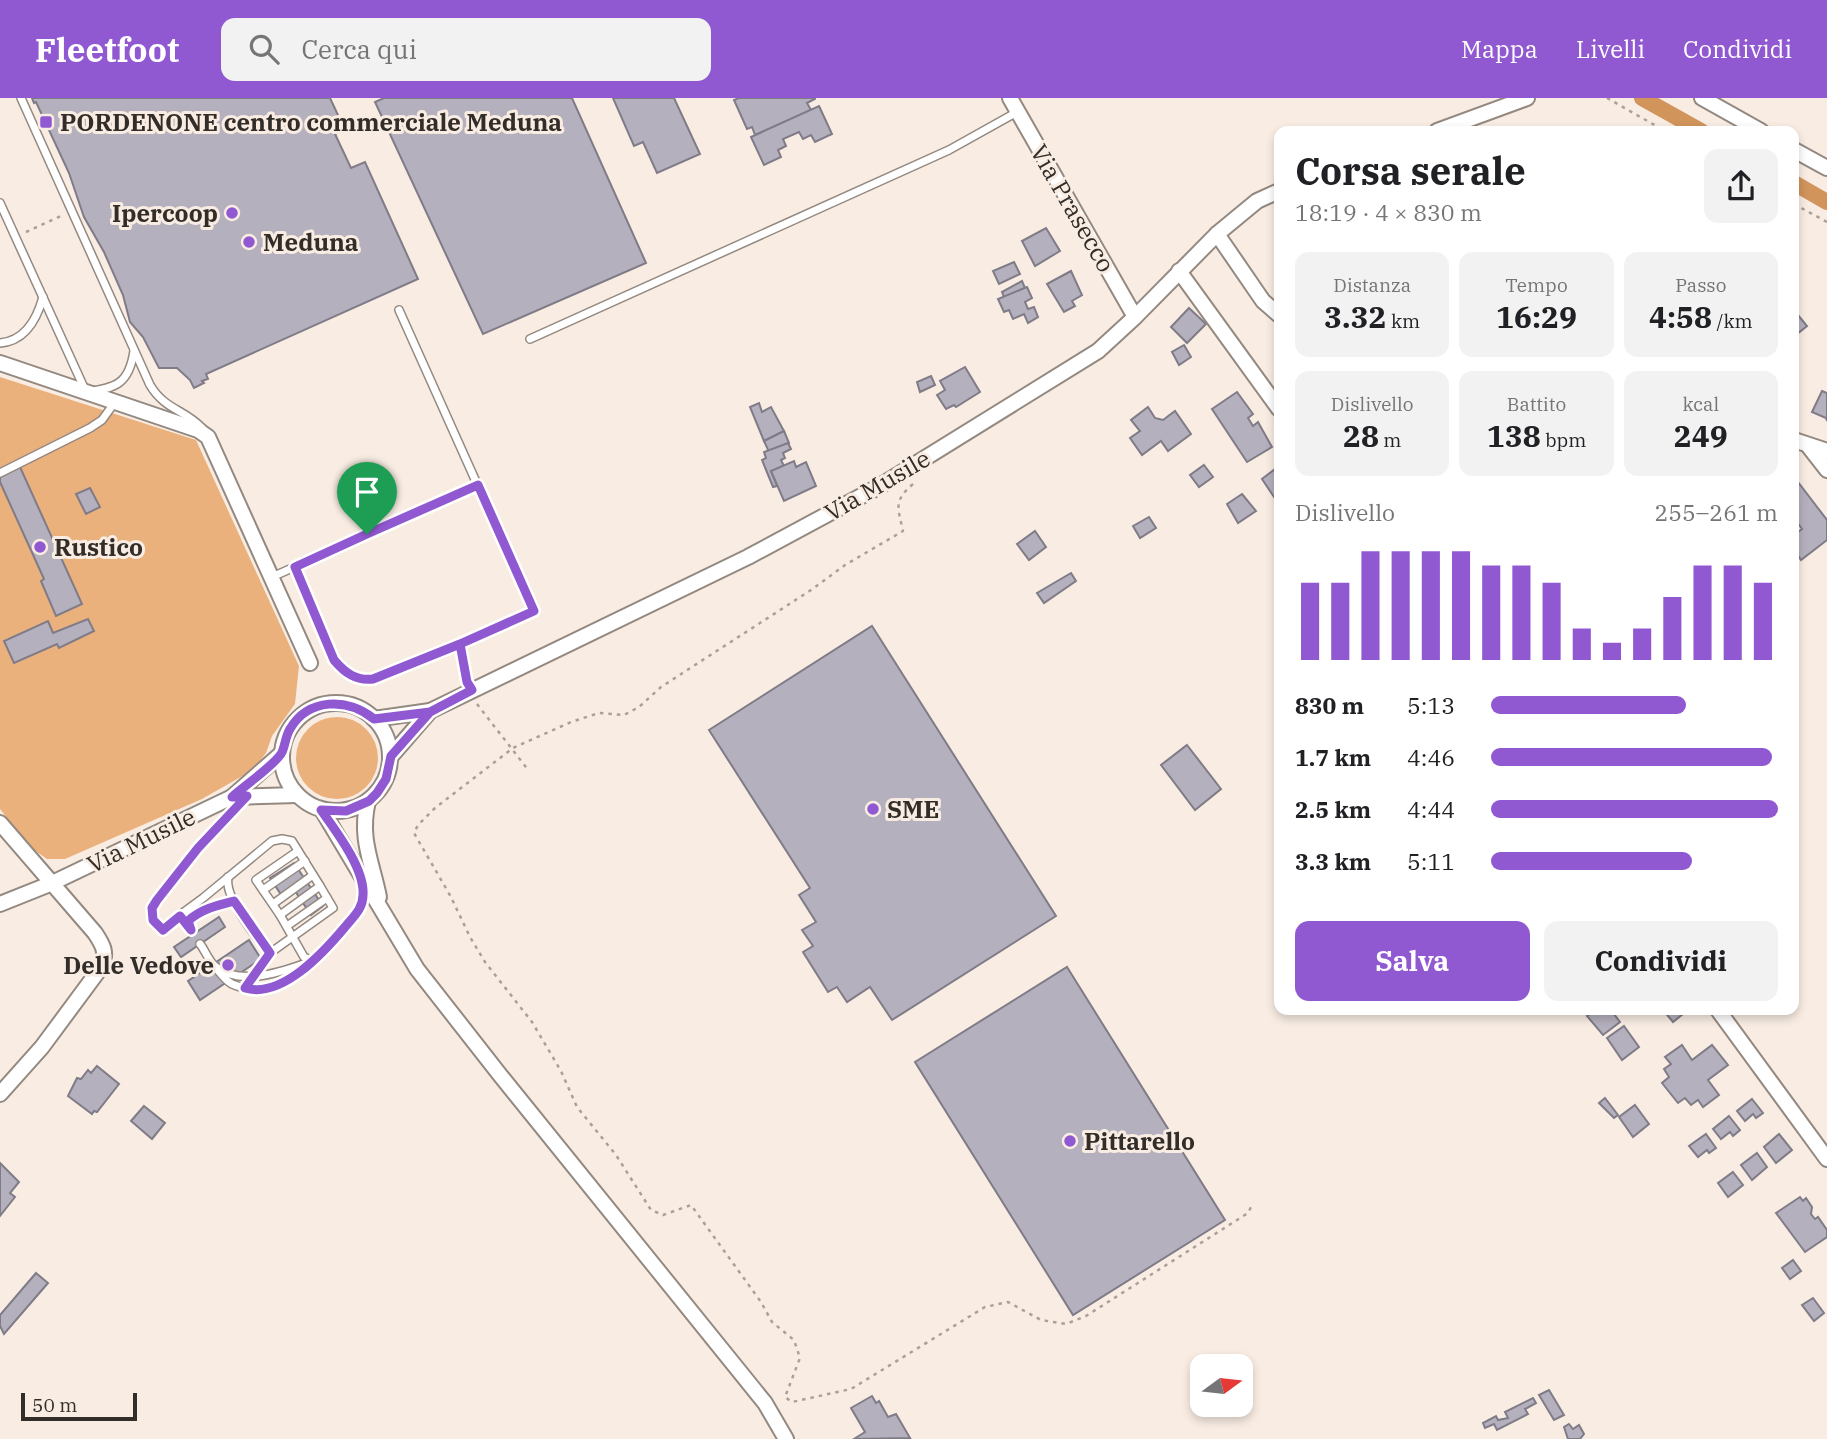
<!DOCTYPE html>
<html lang="it">
<meta charset="utf-8">
<style>
body{margin:0;font-family:"IBM Plex Serif",serif;background:#f2f2f2;color:#202124;height:100vh;display:flex;flex-direction:column;font-size:26px;white-space:nowrap}
*{box-sizing:border-box;margin:0}
p{font-size:23px;color:#757577}
.icon{flex:none;width:38px;height:38px;fill:none;stroke:currentColor;stroke-width:2;stroke-linecap:round;stroke-linejoin:round}
.map{position:relative;flex:1;overflow:hidden}
.panel{position:absolute;left:1274px;top:28px;width:525px;height:889px;display:flex;flex-direction:column;background:#fff;border-radius:14px;box-shadow:0 4px 10px #0003}
.panel>*{flex:none}
.needle{width:46px;rotate:75deg}
.tools{position:absolute;left:1190px;top:1256px;display:grid;gap:14px}
.tools a{display:grid;place-items:center;width:63px;height:63px;border-radius:14px;background:#fff;box-shadow:0 4px 10px #0003;font-size:35px}
.scale{position:absolute;left:21px;bottom:18px;width:116px;box-sizing:border-box;padding-left:7px;border:4px solid #322d29;border-top:0;font-size:19px;line-height:24px;white-space:nowrap;color:#322d29;-webkit-text-stroke:5px #f9ede3;paint-order:stroke}
.pin{position:absolute;display:grid;place-items:center;width:60px;height:60px;color:#fff;margin:-72px -30px;border-radius:50% 50% 50% 0;rotate:-45deg;box-shadow:0 0 7px #0007}
.pin .icon{rotate:45deg}
.round{display:grid;place-items:center;flex:none;width:74px;height:74px;border-radius:14px;background:#f2f2f2}
.head{display:flex;align-items:center;justify-content:space-between;height:119px;padding:0 21px}
h1{font-size:38px;font-weight:800;line-height:52px}
.metrics{display:grid;grid-template-columns:repeat(3,1fr);gap:10px;height:119px;padding:7px 21px}
.metrics div{display:grid;align-content:center;border-radius:14px;background:#f2f2f2;text-align:center}
.metrics b{font-size:30px;font-weight:800}
.metrics small{font-size:19px;font-weight:400}
.metrics p{font-size:19px}
.chart{height:196px;padding:14px 21px}
.chart p{display:flex;justify-content:space-between}
.chart svg{width:100%;height:126px;margin-top:7px;stroke:#9159d1;stroke-width:6}
.primary-button{display:flex;gap:14px;margin-top:auto;padding:14px 21px}
.primary-button a{flex:1;height:80px;border-radius:14px;background:#9159d1;color:#fff;font-size:28px;font-weight:800;line-height:80px;text-align:center}
.primary-button a+a{background:#f2f2f2;color:#202124}
ul{padding:0 21px;list-style:none;font-size:23px}
li{display:grid;grid-template-columns:112px 84px 1fr;align-items:center;height:52px}
li i{height:18px;border-radius:9px;background:#9159d1}
header{display:flex;align-items:center;gap:42px;box-sizing:border-box;height:98px;padding:0 35px;background:#9159d1;color:#fff}
header strong{font-size:33px}
nav{display:flex;gap:38px;margin-inline-start:auto;font-size:24px}
.search{width:490px;height:63px;background:#f2f2f2;display:flex;align-items:center;gap:18px;box-sizing:border-box;padding:0 24px;border-radius:14px;color:#757577;font-size:26px}
.map>svg:first-child{display:block}
.green{fill:#ebb17d;fill-rule:evenodd}
.lines{fill:none;stroke-linecap:round;stroke-linejoin:round}
.canal{stroke:#d1945b;stroke-width:16}
.building{fill:#b5b0bd;stroke:#7f7b87;stroke-width:2}
.lane-casing{stroke:#948980;stroke-width:10}
.street-casing{stroke:#948980;stroke-width:18}
.path{stroke:#aaa099;stroke-width:2.5;stroke-dasharray:3.5 5;stroke-linecap:butt}
.lane{stroke:#fff;stroke-width:7}
.street{stroke:#fff;stroke-width:14}
.route-casing{stroke:#fff;stroke-width:14}
.route{stroke:#9159d1;stroke-width:9}
.poi-dot{fill:#9159d1;stroke:#f9ede3;stroke-width:2.5}
.labels{text-anchor:middle;dominant-baseline:central;stroke-width:6;stroke-linejoin:round;paint-order:stroke}
.poi-label{font-size:24px;font-weight:bold;fill:#322d29;stroke:#f9ede3;text-anchor:start}
.street-label{font-size:24px;fill:#322d29;stroke:#f9ede3}
</style>
<header>
<strong>Fleetfoot</strong>
<div class="search"><svg class="icon" aria-label="search" viewBox="0 0 24 24"><circle cx="10" cy="10" r="6"/><path d="M15 15l6 6"/></svg>Cerca qui</div>
<nav><a>Mappa</a><a>Livelli</a><a>Condividi</a></nav>
</header>
<div class="map">
<svg width="1827" height="1341" viewBox="0 0 1827 1341">
<rect width="100%" height="100%" fill="#f9ede3"/>
<g class="green">
<path d="M0 279 196 342 299 568 295 606 272 638 266 655 253 672 202 701 65 761H47L30 749 0 711V384L44 481 41 484 56 517 81 505 21 370 0 379ZM47 523 53 535 68 528 70 529 59 549 57 546 14 564 4 542Z"/>
<circle cx="337" cy="660" r="41"/>
</g>
<g class="lines">
<g class="canal">
<polyline points="1642,0 1701,33"/>
<polyline points="1794,85 1827,104"/>
</g>
</g>
<g class="building">
<polygon points="32,0 330,0 345,32 335,36 351,70 365,64 418,181 206,276 208,281 202,283 204,285 194,290 190,282 177,270 159,270 143,239 130,224 123,197 104,154 84,119 69,75 36,4 34,5"/>
<polygon points="384,0 572,0 646,165 483,236 375,4"/>
<polygon points="613,0 674,0 700,56 657,75 643,44 634,48"/>
<polygon points="739,0 815,0 815,1 807,5 811,12 755,37 752,29 747,31 734,2"/>
<polygon points="819,8 832,36 815,44 811,37 803,41 799,34 783,41 786,48 778,52 781,59 764,67 751,39"/>
<polygon points="1046,130 1060,153 1035,168 1022,143"/>
<polygon points="1014,164 1020,176 999,186 993,173"/>
<polygon points="1071,173 1082,197 1072,203 1075,208 1064,214 1047,186"/>
<polygon points="1022,183 1025,190 1004,199 1002,194"/>
<polygon points="1027,189 1032,200 1025,204 1028,211 1034,209 1038,219 1028,225 1024,216 1013,221 1009,212 1004,214 998,201"/>
<polygon points="1189,210 1206,226 1187,245 1171,229"/>
<polygon points="1798,217 1807,228 1796,237 1794,233 1794,221"/>
<polygon points="1184,247 1191,259 1179,267 1172,254"/>
<polygon points="965,269 980,294 956,309 954,307 946,311 937,297 945,292 940,283"/>
<polygon points="931,278 935,287 920,294 917,284"/>
<polygon points="1822,293 1827,295 1827,323 1826,320 1812,314"/>
<polygon points="1237,294 1253,316 1248,320 1253,328 1258,324 1272,349 1247,364 1212,311"/>
<polygon points="759,305 762,314 771,309 784,333 764,343 750,309"/>
<polygon points="1148,309 1155,320 1163,322 1175,313 1191,336 1168,353 1161,343 1142,357 1130,340 1140,333 1131,322"/>
<polygon points="784,333 789,345 769,354 764,343"/>
<polygon points="788,345 791,351 783,355 785,360 781,362 784,368 771,373 777,388 773,389 762,362 766,360 764,354"/>
<polygon points="794,363 796,369 806,364 816,388 784,403 771,373"/>
<polygon points="1204,367 1213,379 1199,389 1190,377"/>
<polygon points="1279,368 1279,404 1278,405 1262,381"/>
<polygon points="20,369 82,506 56,518 41,483 44,481 0,384 0,379"/>
<polygon points="1798,384 1827,422 1827,442 1801,462 1797,456 1794,459 1794,437 1802,431 1794,420 1794,386"/>
<polygon points="90,390 100,409 86,416 76,396"/>
<polygon points="1242,396 1256,413 1238,425 1227,406"/>
<polygon points="1149,419 1156,430 1140,440 1133,428"/>
<polygon points="1035,433 1046,449 1029,462 1017,446"/>
<polygon points="1071,475 1076,483 1044,505 1037,495"/>
<polygon points="88,521 94,533 59,550 57,546 14,565 4,543 48,523 53,535"/>
<polygon points="872,528 1056,818 892,922 870,889 847,904 837,889 828,894 803,854 813,848 802,832 816,824 799,797 810,790 709,632"/>
<polygon points="1187,647 1221,691 1195,712 1161,667"/>
<polygon points="294,765 323,808 311,817 295,793 284,801 270,780"/>
<polygon points="219,819 225,829 181,859 174,849"/>
<polygon points="249,842 261,861 200,902 188,883"/>
<polygon points="1067,869 1225,1122 1073,1217 915,964"/>
<polygon points="1596,912 1611,912 1620,924 1603,937 1587,918"/>
<polygon points="1663,912 1688,912 1673,924"/>
<polygon points="1624,928 1639,949 1622,962 1607,940"/>
<polygon points="1682,947 1692,962 1712,947 1728,967 1708,982 1719,997 1703,1009 1698,1002 1691,1007 1685,1000 1678,1005 1662,985 1669,979 1664,971 1671,966 1665,959"/>
<polygon points="97,968 119,986 97,1014 94,1013 92,1016 68,998 77,980 81,981 88,972 91,975"/>
<polygon points="1605,1000 1618,1017 1614,1020 1599,1005"/>
<polygon points="1752,1001 1763,1015 1756,1020 1753,1016 1745,1023 1737,1013"/>
<polygon points="1635,1007 1649,1026 1633,1039 1619,1019"/>
<polygon points="144,1008 165,1025 152,1041 131,1023"/>
<polygon points="1729,1018 1740,1032 1733,1038 1730,1034 1721,1041 1713,1031"/>
<polygon points="1706,1036 1716,1050 1709,1055 1707,1052 1698,1059 1689,1048"/>
<polygon points="1779,1036 1792,1052 1776,1065 1764,1049"/>
<polygon points="1757,1055 1767,1069 1752,1082 1741,1067"/>
<polygon points="0,1065 19,1084 10,1095 15,1099 0,1118"/>
<polygon points="1733,1074 1743,1087 1728,1099 1718,1085"/>
<polygon points="1800,1099 1803,1103 1806,1100 1812,1109 1811,1116 1815,1121 1818,1119 1827,1132 1827,1139 1805,1154 1776,1115"/>
<polygon points="1793,1162 1801,1173 1790,1181 1782,1170"/>
<polygon points="36,1175 48,1185 4,1236 0,1228 0,1217"/>
<polygon points="1813,1200 1824,1215 1814,1223 1802,1207"/>
<polygon points="1549,1292 1564,1317 1554,1322 1539,1297"/>
<polygon points="872,1298 876,1305 879,1303 888,1319 896,1316 910,1340 854,1341 865,1334 851,1310"/>
<polygon points="1533,1300 1536,1305 1525,1311 1528,1316 1497,1332 1494,1326 1485,1330 1483,1325 1496,1318 1498,1322 1508,1320 1505,1314"/>
<polygon points="1569,1326 1573,1331 1579,1327 1584,1336 1580,1341 1568,1341 1564,1329"/>
</g>
<g class="lines">
<defs>
<g id="lane">
<path d="M21 0 150 287C165 312 184 311 202 330"/>
<path d="M0 105 86 294C116 290 129 286 134 253"/>
<polyline points="530,241 949,52 1017,14"/>
<path d="M0 245C25 243 37 221 43 199"/>
<polyline points="0,375 90,330 102,322 115,304"/>
<polyline points="294,469 334,562 342,572 353,578 361,581 374,581 424,562 534,513 399,212"/>
<polyline points="272,479 478,387"/>
<path d="M246 700 198 750 157 801C150 813 151 821 161 831L203 800 272 743 282 741 292 743 320 788 280 817 304 859 312 863 319 859 362 807 363 789"/>
<path d="M228 779C224 799 256 840 270 855L245 890"/>
<polyline points="263,792 305,763"/>
<polyline points="273,806 313,777"/>
<polyline points="280,817 256,782 298,753"/>
<polyline points="287,828 327,800"/>
<path d="M191 832 188 823C201 811 218 807 234 803"/>
<path d="M200 846C205 852 209 864 216 869 241 889 285 873 312 863"/>
<polyline points="270,855 333,810 320,788"/>
<path d="M216 870C221 876 226 883 232 886 258 898 289 884 309 866"/>
</g>
<g id="street">
<polyline points="1010,0 1135,219"/>
<polyline points="1702,0 1761,33"/>
<polyline points="1437,33 1527,0"/>
<polyline points="1794,52 1827,70"/>
<polyline points="1217,136 1263,203 1279,217"/>
<polyline points="1179,173 1279,311"/>
<polyline points="0,265 198,332 208,339 310,565"/>
<polyline points="1794,342 1827,353"/>
<polyline points="1809,349 1827,372"/>
<circle cx="336" cy="659" r="54"/>
<polyline points="374,621 430,613"/>
<polyline points="391,658 430,613 748,459 880,388 1098,253 1135,219 1217,136 1257,103 1279,93"/>
<polyline points="232,699 297,697"/>
<path d="M368 703C359 740 372 764 379 799"/>
<polyline points="322,712 417,871 500,977 765,1305 786,1341"/>
<path d="M0 725 95 835C103 847 107 854 102 868L42 949 0 996"/>
<polyline points="0,806 50,786 232,699 282,655"/>
<polyline points="1718,912 1827,1061"/>
</g>
</defs>
<use href="#lane" class="lane-casing"/>
<use href="#street" class="street-casing"/>
<g class="path">
<polyline points="1607,0 1665,33"/>
<polyline points="1794,106 1827,124"/>
<polyline points="26,134 61,118"/>
<path d="M913 386C893 403 898 410 903 433L845 467 811 492 661 589 639 609 624 617 599 615 571 624 513 650 435 710 418 727 414 735 451 799 470 839 485 864 532 924 561 973 577 1009 616 1057 651 1112 663 1117 691 1107 761 1204 772 1224 794 1242 800 1260 785 1299 792 1304 851 1291 985 1209 1008 1204 1041 1222 1066 1226 1086 1218 1248 1115 1253 1105"/>
<polyline points="462,556 467,581"/>
<polyline points="477,606 529,673"/>
</g>
<use href="#lane" class="lane"/>
<use href="#street" class="street"/>
</g>
<g class="lines">
<defs>
<path id="route" d="M367 436 295 469 334 562C345 575 356 583 373 581L460 546 467 584 472 592 430 614 391 658 386 681 377 695 369 703 346 713 321 712C336 733 365 771 363 797 363 811 353 819 345 829 324 854 282 901 245 890L270 855 234 803C218 807 201 811 188 823L191 832 180 818 163 832 153 822 152 810 157 802 198 750 247 698 232 699C244 688 272 669 281 656 285 650 285 639 290 631 308 600 348 599 374 621L430 614 472 592 467 584 460 546 534 513 478 387 367 436"/>
</defs>
<use href="#route" class="route-casing"/>
<use href="#route" class="route"/>
</g>
<g class="poi-dot">
<rect x="39" y="17" width="14" height="14" rx="3.5"/>
<circle cx="232" cy="115" r="7"/>
<circle cx="249" cy="144" r="7"/>
<circle cx="40" cy="449" r="7"/>
<circle cx="873" cy="711" r="7"/>
<circle cx="228" cy="867" r="7"/>
<circle cx="1070" cy="1043" r="7"/>
</g>
<g class="labels">
<g class="poi-label">
<text x="60" y="24">PORDENONE centro commerciale Meduna</text>
<text x="218" y="115" text-anchor="end">Ipercoop</text>
<text x="263" y="144">Meduna</text>
<text x="54" y="449">Rustico</text>
<text x="887" y="711">SME</text>
<text x="214" y="867" text-anchor="end">Delle Vedove</text>
<text x="1084" y="1043">Pittarello</text>
</g>
<g class="street-label">
<text transform="translate(1073 110) rotate(60)">Via Prasecco</text>
<text transform="translate(877 387) rotate(-30)">Via Musile</text>
<text transform="translate(141 742) rotate(-26)">Via Musile</text>
</g>
</g>
</svg>
<div class="tools">
<a><svg class="needle" viewBox="-14 -14 28 28"><path d="M0-13l5 13h-10z" fill="#e53935"/><path d="M0 13l5-13h-10z" fill="#757577"/></svg></a>
</div>
<div class="scale">50 m</div>
<div class="pin" style="left:367px;top:436px;background:#1e9e55"><svg class="icon" aria-label="arrive" viewBox="0 0 24 24"><path d="M6 21V4h12l-3 4 3 4H6"/></svg></div>
<section class="panel">
<div class="head"><div><h1>Corsa serale</h1><p>18:19 · 4 × 830 m</p></div><a class="round"><svg class="icon" aria-label="share" viewBox="0 0 24 24"><path d="M12 15V3M7 8l5-5 5 5M5 13v7h14v-7"/></svg></a></div>
<div class="metrics">
<div><p>Distanza</p><b>3.32<small> km</small></b></div>
<div><p>Tempo</p><b>16:29</b></div>
<div><p>Passo</p><b>4:58<small> /km</small></b></div>
</div>
<div class="metrics">
<div><p>Dislivello</p><b>28<small> m</small></b></div>
<div><p>Battito</p><b>138<small> bpm</small></b></div>
<div><p>kcal</p><b>249</b></div>
</div>
<div class="chart"><p><span>Dislivello</span>255–261 m</p>
<svg viewBox="0 0 160 44" preserveAspectRatio="none"><path d="M5 44V17M15 44V17M25 44V6M35 44V6M45 44V6M55 44V6M65 44V11M75 44V11M85 44V17M95 44V33M105 44V38M115 44V33M125 44V22M135 44V11M145 44V11M155 44V17"/></svg>
</div>
<ul>
<li><b>830 m</b>5:13<i style="width:68%"></i></li>
<li><b>1.7 km</b>4:46<i style="width:98%"></i></li>
<li><b>2.5 km</b>4:44<i style="width:100%"></i></li>
<li><b>3.3 km</b>5:11<i style="width:70%"></i></li>
</ul>
<div class="primary-button"><a>Salva</a><a>Condividi</a></div>
</section>
</div>
